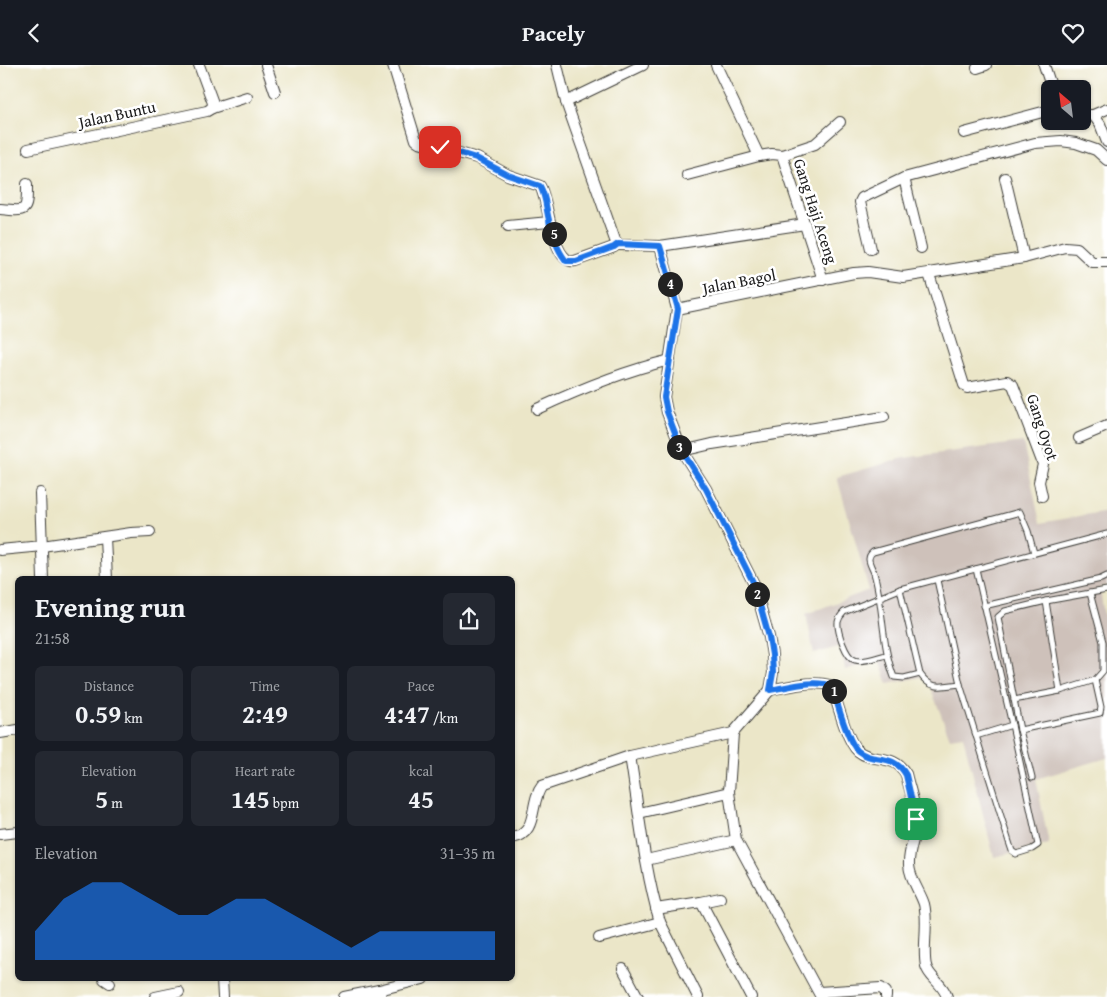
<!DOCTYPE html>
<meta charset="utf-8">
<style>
body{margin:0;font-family:"Gentium Book Plus",serif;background:#242831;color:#f1f3f6;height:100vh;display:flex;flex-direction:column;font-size:19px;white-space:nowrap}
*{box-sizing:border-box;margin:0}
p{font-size:16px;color:#9ea1a6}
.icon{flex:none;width:28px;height:28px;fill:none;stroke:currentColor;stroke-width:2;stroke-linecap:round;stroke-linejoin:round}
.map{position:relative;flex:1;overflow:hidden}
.panel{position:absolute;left:15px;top:511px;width:500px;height:405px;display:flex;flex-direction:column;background:#171b24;border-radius:8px;box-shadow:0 1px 4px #0004}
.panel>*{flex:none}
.needle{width:32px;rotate:332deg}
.buttons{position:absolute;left:1041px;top:15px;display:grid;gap:10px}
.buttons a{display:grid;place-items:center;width:50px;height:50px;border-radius:8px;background:#171b24;box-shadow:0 1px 4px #0004;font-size:25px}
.pin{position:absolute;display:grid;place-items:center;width:42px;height:42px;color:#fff;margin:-21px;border-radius:10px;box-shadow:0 2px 8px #0006}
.km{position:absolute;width:25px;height:25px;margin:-12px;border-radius:50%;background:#222;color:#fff;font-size:14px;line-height:25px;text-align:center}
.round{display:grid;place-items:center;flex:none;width:52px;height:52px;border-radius:8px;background:#242831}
.summary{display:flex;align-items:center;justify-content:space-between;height:85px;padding:0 20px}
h1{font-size:28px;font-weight:800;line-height:38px}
.figures{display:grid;grid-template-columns:repeat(3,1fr);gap:8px;height:85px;padding:5px 20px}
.figures div{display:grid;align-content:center;border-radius:8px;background:#242831;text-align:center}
.figures b{font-size:25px;font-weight:800}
.figures small{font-size:14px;font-weight:400}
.figures p{font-size:14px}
.chart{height:140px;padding:10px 20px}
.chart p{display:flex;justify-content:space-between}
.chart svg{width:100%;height:90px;margin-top:5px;fill:#1a73e8;opacity:.7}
header{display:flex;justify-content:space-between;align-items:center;height:65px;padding:0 20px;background:#171b24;font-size:22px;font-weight:800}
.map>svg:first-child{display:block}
.industrial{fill:#cec1ba}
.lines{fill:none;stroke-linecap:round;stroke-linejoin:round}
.lane-casing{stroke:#3b3a36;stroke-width:7}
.street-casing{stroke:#3b3a36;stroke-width:12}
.lane{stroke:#fff;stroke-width:5}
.street{stroke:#fff;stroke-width:10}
.route-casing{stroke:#fff;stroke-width:10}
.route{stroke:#1a73e8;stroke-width:6}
.labels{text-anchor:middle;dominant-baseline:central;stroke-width:5;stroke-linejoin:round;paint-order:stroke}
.street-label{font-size:16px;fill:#1c1c1c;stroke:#fff}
</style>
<header><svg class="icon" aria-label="back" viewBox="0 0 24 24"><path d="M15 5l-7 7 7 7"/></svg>Pacely<svg class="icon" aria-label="heart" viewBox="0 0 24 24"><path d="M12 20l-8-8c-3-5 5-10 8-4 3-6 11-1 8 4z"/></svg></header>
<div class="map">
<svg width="1107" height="932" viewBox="0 0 1107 932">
<rect width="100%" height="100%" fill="#fff"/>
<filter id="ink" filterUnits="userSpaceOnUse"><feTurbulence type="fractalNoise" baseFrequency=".02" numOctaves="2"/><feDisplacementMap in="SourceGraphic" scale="10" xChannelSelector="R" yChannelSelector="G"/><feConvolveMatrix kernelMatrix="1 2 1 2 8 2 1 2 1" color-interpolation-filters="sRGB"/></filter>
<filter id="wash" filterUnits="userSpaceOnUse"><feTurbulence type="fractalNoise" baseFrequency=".0096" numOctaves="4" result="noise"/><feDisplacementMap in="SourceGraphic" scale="20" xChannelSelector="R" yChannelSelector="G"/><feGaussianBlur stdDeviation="1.12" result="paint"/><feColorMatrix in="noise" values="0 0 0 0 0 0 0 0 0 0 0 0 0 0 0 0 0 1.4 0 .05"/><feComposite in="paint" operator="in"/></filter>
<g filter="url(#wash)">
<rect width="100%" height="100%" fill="#ebe6c8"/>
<polygon class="industrial" points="1023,377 1040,458 1107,446 1107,521 1100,523 1107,571 1107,693 1036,714 1049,779 994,792 963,671 950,673 926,611 888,619 879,595 845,605 841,581 814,589 806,549 869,525 837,412 904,393"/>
</g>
<g filter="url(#ink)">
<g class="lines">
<defs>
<g id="lane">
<polyline points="976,504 1012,660 976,671"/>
<polyline points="937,515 960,619 1009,777 1012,786 1016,789 1032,784 1038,780 1012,660"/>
<path d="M900 524 920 609C932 626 942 621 960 619"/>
<polyline points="1046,536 1060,626"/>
<polyline points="984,541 1101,514 1107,511"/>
<path d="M886 590C878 592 863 598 855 595 846 593 837 566 838 557 839 552 841 550 844 547L900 524 1107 469"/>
<path d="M920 609 904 613 894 612C881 579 884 542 874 508 871 500 865 493 873 487L1020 447 1028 466 1034 488"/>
<polyline points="1014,635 1060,626 1095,615 1103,606 1103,577 1090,528"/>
<polyline points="1020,665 1100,648 1101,642 1095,615"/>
<polyline points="1032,713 1020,665 998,552 1005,546 1046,536 1107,525"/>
</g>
<g id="street">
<polyline points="266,0 275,27"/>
<path d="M393 0 416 75 419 77 477 93 508 110 540 121C549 136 552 200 575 196L614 182 618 179"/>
<polyline points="557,0 566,37 615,175 619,180 660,181 677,244 664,332 667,347 682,386 706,424 754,519 769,572 772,590 773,608 770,625 733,668"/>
<polyline points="716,0 759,91 772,89 782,90 823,215"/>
<polyline points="1044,0 1052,24"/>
<polyline points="977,3 986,0"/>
<polyline points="566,37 643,0"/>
<polyline points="212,43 247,32"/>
<polyline points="1082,50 1093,50 1100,59 1107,77"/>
<polyline points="1093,50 1107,44"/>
<polyline points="964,68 1050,45"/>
<polyline points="28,84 207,46 212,43 213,38 199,0"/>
<polyline points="782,90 815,79 840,57"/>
<polyline points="687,110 759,91"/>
<polyline points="904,113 921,183"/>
<polyline points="1005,113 1024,193"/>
<path d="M0 144C28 147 27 147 27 119"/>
<polyline points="508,161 549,157"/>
<polyline points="660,181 805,159"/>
<polyline points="871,184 860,137 862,133 904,113 1035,78 1061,76 1076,78 1096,85 1107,95"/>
<polyline points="929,209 964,320 967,323 1007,316 1013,320 1043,399 1039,417 1042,431"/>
<polyline points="677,244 854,208 868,207 903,212 1024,193 1065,182 1077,183 1092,197 1107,197"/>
<path d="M537 344C580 324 624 306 670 295"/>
<polyline points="1079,373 1107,361"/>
<polyline points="682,386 712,379 884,352"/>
<polyline points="40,428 43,514"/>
<polyline points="105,472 107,514"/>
<polyline points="0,485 42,481 131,468 150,467"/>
<path d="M770 625C789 622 813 614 832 621 837 637 847 677 858 686 874 699 893 687 906 709 909 723 916 740 916 754 917 770 908 784 909 800 910 815 920 826 924 839 929 859 922 883 926 901 929 913 943 918 947 932"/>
<polyline points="0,668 18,665"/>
<polyline points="733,668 729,727 736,775 821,932"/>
<path d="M630 691C639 746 644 803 660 857L698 932"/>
<polyline points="639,748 729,727"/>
<polyline points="0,769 18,767"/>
<path d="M512 773C539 769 529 737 542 721L630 691 733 668"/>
<polyline points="646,795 736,775"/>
<polyline points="701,837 751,932"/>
<polyline points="656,844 701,837 720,833"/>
<polyline points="599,873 660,857"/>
<polyline points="623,904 638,932"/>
<polyline points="104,914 110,918"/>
<polyline points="222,914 223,932"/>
<polyline points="379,925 423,914"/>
<polyline points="819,927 881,923 886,927 886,932"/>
<polyline points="155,932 179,927"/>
<polyline points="344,932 379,925 381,932"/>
</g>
</defs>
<use href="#lane" class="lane-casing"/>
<use href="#street" class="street-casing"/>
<use href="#lane" class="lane"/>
<use href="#street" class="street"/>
</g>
</g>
<g class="lines" filter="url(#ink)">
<defs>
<path id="route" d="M440 82 476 93 508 110 540 121C546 131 546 144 549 155 551 168 558 186 566 196H576L614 182 618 179 660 181 678 244 664 332 667 347 682 386 706 424 754 519 769 572 772 590 773 608 770 625C789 622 813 614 832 621 837 637 847 677 858 686 874 699 893 687 906 710L916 754"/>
</defs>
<use href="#route" class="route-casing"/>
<use href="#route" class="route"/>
</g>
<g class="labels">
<g class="street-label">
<text transform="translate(117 49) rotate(-12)">Jalan Buntu</text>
<text transform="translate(816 146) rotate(72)">Gang Haji Aceng</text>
<text transform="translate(739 216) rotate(-11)">Jalan Bagol</text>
<text transform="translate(1043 362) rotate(72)">Gang Oyot</text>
</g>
</g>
</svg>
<div class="buttons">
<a><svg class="needle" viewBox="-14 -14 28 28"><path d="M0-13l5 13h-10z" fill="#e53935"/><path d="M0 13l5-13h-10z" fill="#9ea1a6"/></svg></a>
</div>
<div class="pin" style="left:916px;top:754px;background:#1e9e55"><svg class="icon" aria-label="arrive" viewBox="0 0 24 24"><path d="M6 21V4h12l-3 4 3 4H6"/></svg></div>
<div class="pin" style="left:440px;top:82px;background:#d93025"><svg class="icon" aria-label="check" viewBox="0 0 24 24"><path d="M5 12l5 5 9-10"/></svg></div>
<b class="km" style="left:834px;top:626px">1</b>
<b class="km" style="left:757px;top:529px">2</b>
<b class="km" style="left:679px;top:382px">3</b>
<b class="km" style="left:670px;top:219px">4</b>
<b class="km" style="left:554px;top:169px">5</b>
<section class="panel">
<div class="summary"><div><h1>Evening run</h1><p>21:58</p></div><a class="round"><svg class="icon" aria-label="share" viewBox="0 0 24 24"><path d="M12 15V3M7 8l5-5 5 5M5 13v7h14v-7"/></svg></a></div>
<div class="figures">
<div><p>Distance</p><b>0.59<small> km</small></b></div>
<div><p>Time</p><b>2:49</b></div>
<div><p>Pace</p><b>4:47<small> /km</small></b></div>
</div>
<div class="figures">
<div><p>Elevation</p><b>5<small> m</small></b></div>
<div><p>Heart rate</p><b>145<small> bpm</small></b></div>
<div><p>kcal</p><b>45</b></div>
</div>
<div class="chart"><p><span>Elevation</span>31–35 m</p>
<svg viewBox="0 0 160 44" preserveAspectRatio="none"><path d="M0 44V30L10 14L20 6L30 6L40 14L50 22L60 22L70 14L80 14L90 22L100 30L110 38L120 30L130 30L140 30L150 30L160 30V44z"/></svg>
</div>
</section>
</div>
